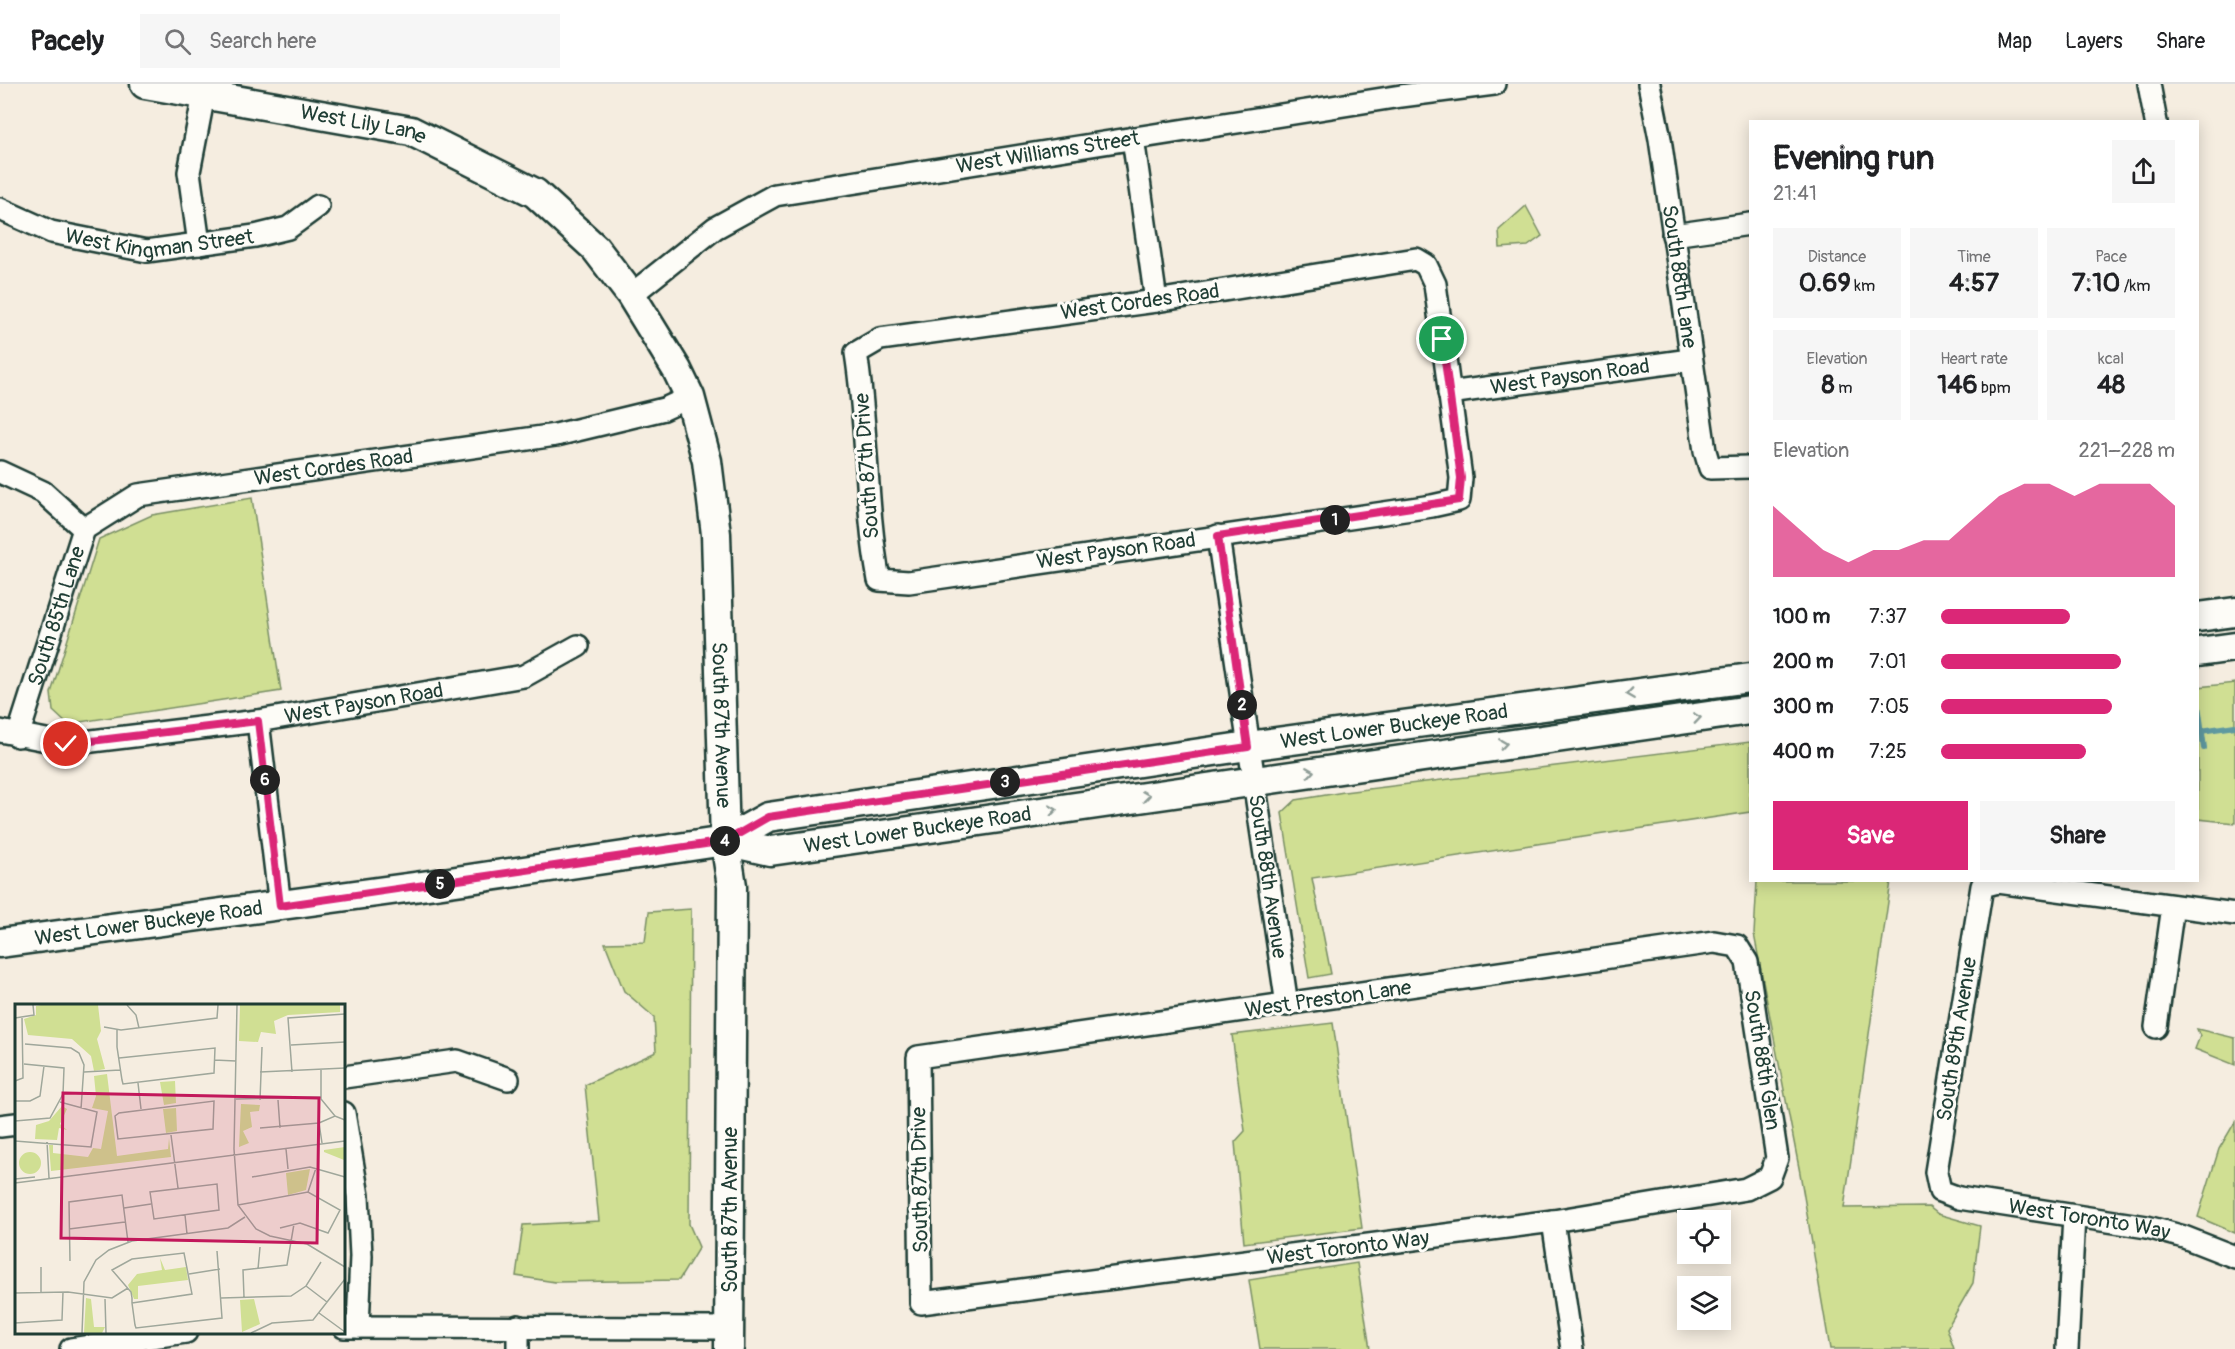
<!DOCTYPE html>
<meta charset="utf-8">
<style>
body{margin:0;font-family:Pangolin,sans-serif;background:#f6f6f6;color:#202124;height:100vh;display:flex;flex-direction:column;font-size:22px;white-space:nowrap}
*{box-sizing:border-box;margin:0}
p{font-size:20px;color:#757577}
.icon{flex:none;width:33px;height:33px;fill:none;stroke:currentColor;stroke-width:2;stroke-linecap:round;stroke-linejoin:round}
.map{position:relative;flex:1;overflow:hidden}
.side{position:absolute;left:1749px;top:36px;width:450px;height:762px;display:flex;flex-direction:column;background:#fff;border-radius:0px;box-shadow:0 3px 15px #0003}
.side>*{flex:none}
.tools{position:absolute;left:1677px;top:1126px;display:grid;gap:12px}
.tools a{display:grid;place-items:center;width:54px;height:54px;border-radius:0px;background:#fff;box-shadow:0 3px 15px #0003;font-size:30px}
.pin{position:absolute;display:grid;place-items:center;width:51px;height:51px;color:#fff;margin:-26px;border:3px solid #fff;border-radius:50%;box-shadow:0 2px 6px #0007}
.km{position:absolute;width:30px;height:30px;margin:-15px;border-radius:50%;background:#222;color:#fff;font-size:16px;line-height:30px;text-align:center}
.round{display:grid;place-items:center;flex:none;width:63px;height:63px;border-radius:0px;background:#f6f6f6}
.headline{display:flex;align-items:center;justify-content:space-between;height:102px;padding:0 24px}
h1{font-size:33px;font-weight:800;line-height:45px}
.stats{display:grid;grid-template-columns:repeat(3,1fr);gap:9px;height:102px;padding:6px 24px}
.stats div{display:grid;align-content:center;border-radius:0px;background:#f6f6f6;text-align:center}
.stats b{font-size:26px;font-weight:800}
.stats small{font-size:16px;font-weight:400}
.stats p{font-size:16px}
.chart{height:168px;padding:12px 24px}
.chart p{display:flex;justify-content:space-between}
.chart svg{width:100%;height:108px;margin-top:6px;fill:#db2777;opacity:.7}
.button{display:flex;gap:12px;margin-top:auto;padding:12px 24px}
.button a{flex:1;height:69px;border-radius:0px;background:#db2777;color:#fff;font-size:24px;font-weight:800;line-height:69px;text-align:center}
.button a+a{background:#f6f6f6;color:#202124}
ul{padding:0 24px;list-style:none;font-size:20px}
li{display:grid;grid-template-columns:96px 72px 1fr;align-items:center;height:45px}
li i{height:15px;border-radius:8px;background:#db2777}
header{display:flex;align-items:center;gap:36px;box-sizing:border-box;height:84px;padding:0 30px;background:#fff;border-bottom:2px solid #e0e0e0}
header strong{font-size:28px}
nav{display:flex;gap:33px;margin-inline-start:auto;font-size:21px}
.search{width:420px;height:54px;background:#f6f6f6;display:flex;align-items:center;gap:15px;box-sizing:border-box;padding:0 21px;border-radius:0px;color:#757577;font-size:22px}
.map>svg:first-child{display:block}
.green{fill:#d0df93;stroke:#788e64;stroke-width:1.5}
.lines{fill:none;stroke-linecap:round;stroke-linejoin:round}
.stream{stroke:#5f99a0;stroke-width:6}
.street-casing{stroke:#1f3d34;stroke-width:26}
.secondary-casing{stroke:#1f3d34;stroke-width:33}
.street{stroke:#fdfcf7;stroke-width:21}
.secondary{stroke:#fdfcf7;stroke-width:28}
.oneway{stroke:#8e9c96}
.route-casing{stroke:#fff;stroke-width:12}
.route{stroke:#db2777;stroke-width:8}
.labels{text-anchor:middle;dominant-baseline:central;stroke-width:6;stroke-linejoin:round;paint-order:stroke}
.street-label{font-size:21px;fill:#1f3d34;stroke:#fdfcf7}
.inset-road{fill:none;stroke:#9fa79b;stroke-width:1.5}
.view{fill:#c2185b;fill-opacity:0.15;stroke:#c2185b;stroke-width:3}
.inset-edge{fill:none;stroke:#1f3d34;stroke-width:3}
</style>
<header>
<strong>Pacely</strong>
<div class="search"><svg class="icon" aria-label="search" viewBox="0 0 24 24"><circle cx="10" cy="10" r="6"/><path d="M15 15l6 6"/></svg>Search here</div>
<nav><a>Map</a><a>Layers</a><a>Share</a></nav>
</header>
<div class="map">
<svg width="2235" height="1265" viewBox="0 0 2235 1265">
<rect width="100%" height="100%" fill="#f5ede0"/>
<filter id="ink" filterUnits="userSpaceOnUse"><feTurbulence type="fractalNoise" baseFrequency=".0167" numOctaves="2"/><feDisplacementMap in="SourceGraphic" scale="12" xChannelSelector="R" yChannelSelector="G"/><feConvolveMatrix kernelMatrix="1 2 1 2 8 2 1 2 1" color-interpolation-filters="sRGB"/></filter>
<g filter="url(#ink)">
<g class="green">
<polygon points="1526,122 1542,152 1528,162 1500,164 1499,146"/>
<polygon points="252,414 281,607 67,640 53,627 51,609 99,455 152,431"/>
<polygon points="2235,599 2235,739 2198,735 2198,603"/>
<polygon points="1750,658 1750,728 1312,794 1331,890 1309,894 1282,729 1296,716 1344,708"/>
<polygon points="1757,797 1891,797 1844,1124 1929,1123 1938,1130 1980,1142 1973,1199 1947,1244 1954,1265 1830,1265 1800,1089 1754,850"/>
<polygon points="691,825 689,1140 699,1163 679,1196 555,1198 516,1192 523,1141 599,1137 585,1001 656,968 654,933 624,907 605,859 645,858 649,828"/>
<polygon points="1333,939 1362,1144 1244,1159 1235,1058 1245,1047 1232,951"/>
<polygon points="2197,945 2235,954 2235,981 2195,965 2200,952"/>
<polygon points="2235,1038 2235,1149 2198,1133 2219,1065"/>
<polygon points="1357,1179 1370,1265 1260,1265 1249,1196"/>
</g>
<g class="lines">
<g class="stream">
<polyline points="2198,621 2204,664"/>
<polyline points="2201,647 2235,642"/>
</g>
<defs>
<g id="street">
<path id="s1" d="M1649 0 1660 55 1705 367 1710 384 1750 383"/>
<polyline points="2149,0 2156,38"/>
<polyline points="1133,54 1156,217"/>
<path id="s2" d="M0 125 51 148 147 167 255 152 288 144 318 122"/>
<polyline points="1673,151 1750,140"/>
<polyline points="199,160 189,88 206,0"/>
<path d="M1416 175 1426 181 1435 200 1461 394 1459 416 1432 422 909 498 879 496C865 421 868 344 856 269L880 255 1156 217Z"/>
<path id="s3" d="M631 211 715 144 775 111 1401 12 1494 0"/>
<path id="s4" d="M1449 309 1690 276"/>
<path id="s5" d="M0 388 43 408 84 445 138 411 556 351 664 325 690 313"/>
<path id="s6" d="M1218 452 1287 921"/>
<polyline points="258,637 280,822"/>
<path id="s7" d="M0 647 67 660 258 637 524 592 578 562"/>
<path id="s8" d="M18 652 84 445"/>
<path id="s9" d="M2235 830 1998 798 1982 802 1936 1088 1940 1107 1959 1114 2147 1143 2184 1153 2235 1173"/>
<polygon points="1714,858 1737,862 1747,878 1777,1074 1770,1093 1746,1105 1553,1137 921,1219 918,973"/>
<polyline points="2156,943 2173,822"/>
<polyline points="344,993 457,977 508,995"/>
<polyline points="344,1029 358,1112 361,1172 358,1243"/>
<polyline points="0,1042 16,1040"/>
<polyline points="1553,1137 1572,1265"/>
<polyline points="518,1242 518,1265"/>
<polyline points="344,1243 729,1244"/>
<polyline points="71,1265 186,1248"/>
<polyline points="2067,1265 2074,1132"/>
</g>
<g id="secondary">
<path id="s10" d="M145 0 411 47 535 109 595 164 631 211 677 286 690 313 707 377 716 450 725 757 732 802 729 1265"/>
<polyline points="2198,533 2235,528"/>
<polyline points="2198,568 2235,563"/>
<path id="s11" d="M725 757 770 767 1750 626"/>
<path id="s12" d="M0 859 436 800 725 757 768 733 1248 662 1750 594"/>
</g>
</defs>
<use href="#street" class="street-casing"/>
<use href="#secondary" class="secondary-casing"/>
<use href="#street" class="street"/>
<use href="#secondary" class="secondary"/>
</g>
<defs><path id="oneway-chevron" d="M-2-3.5L2.5 0L-2 3.5" fill="none" stroke-width="1.6" stroke-linecap="round" stroke-linejoin="round" transform="scale(1.5)"/></defs>
<g class="oneway">
<use href="#oneway-chevron" transform="translate(1630 610) rotate(172)"/>
<use href="#oneway-chevron" transform="translate(1697 634) rotate(-8)"/>
<use href="#oneway-chevron" transform="translate(1503 660) rotate(-8)"/>
<use href="#oneway-chevron" transform="translate(1310 688) rotate(-8)"/>
<use href="#oneway-chevron" transform="translate(1146 712) rotate(-8)"/>
<use href="#oneway-chevron" transform="translate(1053 726) rotate(-8)"/>
</g>
</g>
<g class="lines" filter="url(#ink)">
<defs>
<polyline id="route" points="66,660 258,637 280,822 726,757 768,733 1248,663 1218,452 1459,416 1461,394 1442,255"/>
</defs>
<use href="#route" class="route-casing"/>
<use href="#route" class="route"/>
</g>
<g class="labels">
<g class="street-label">
<text stroke="none"><textPath href="#s10" startOffset="222">West Lily Lane</textPath></text>
<text stroke="none"><textPath href="#s3" startOffset="452">West Williams Street</textPath></text>
<text stroke="none"><textPath href="#s2" startOffset="166">West Kingman Street</textPath></text>
<text stroke="none"><textPath href="#s1" startOffset="195">South 88th Lane</textPath></text>
<text transform="translate(1140 218) rotate(-8)">West Cordes Road</text>
<text stroke="none"><textPath href="#s4" startOffset="122">West Payson Road</textPath></text>
<text transform="translate(867 382) rotate(-94)">South 87th Drive</text>
<text stroke="none"><textPath href="#s5" startOffset="364">West Cordes Road</textPath></text>
<text transform="translate(1116 467) rotate(-8)">West Payson Road</text>
<text stroke="none"><textPath href="#s8" startOffset="126">South 85th Lane</textPath></text>
<text stroke="none"><textPath href="#s7" startOffset="368">West Payson Road</textPath></text>
<text stroke="none"><textPath href="#s10" startOffset="998">South 87th Avenue</textPath></text>
<text stroke="none"><textPath href="#s12" startOffset="1414">West Lower Buckeye Road</textPath></text>
<text stroke="none"><textPath href="#s11" startOffset="195">West Lower Buckeye Road</textPath></text>
<text stroke="none"><textPath href="#s6" startOffset="344">South 88th Avenue</textPath></text>
<text stroke="none"><textPath href="#s12" startOffset="150">West Lower Buckeye Road</textPath></text>
<text transform="translate(1328 915) rotate(-8)">West Preston Lane</text>
<text transform="translate(1957 955) rotate(-81)">South 89th Avenue</text>
<text transform="translate(1762 976) rotate(81)">South 88th Glen</text>
<text transform="translate(920 1096) rotate(-91)">South 87th Drive</text>
<text transform="translate(730 1126) rotate(-90)">South 87th Avenue</text>
<text stroke="none"><textPath href="#s9" startOffset="717">West Toronto Way</textPath></text>
<text transform="translate(1348 1164) rotate(-7)">West Toronto Way</text>
</g>
</g>
<g transform="translate(15 920)">
<rect width="330" height="330" fill="#f5ede0"/>
<path d="M26 1H83L86 27 82 35 90 65 79 67 76 52 57 35 13 31 9 15 21 11V2ZM225 1H325V8L273 11 259 17 261 30 246 28 243 38 224 37ZM92 70 102 152 153 145 154 134 156 153 36 167 34 141H38V149L73 153 78 144 86 145 93 107 77 104 81 92 79 72ZM160 77 161 99 149 101 145 78ZM226 100 245 101 244 107 235 108 237 123 228 127 234 139 224 143ZM47 102 52 105 45 120 52 126 44 124 42 136 20 135 21 121 34 117ZM161 104 162 127 151 129 148 105ZM330 143 329 156 309 148V146ZM4 159a11 11 0 1 1 22 0a11 11 0 1 1-22 0ZM295 165 291 186 273 191 271 169ZM145 254 150 266 171 263 173 276 123 282V295H119L113 281 122 270 147 266ZM71 294 76 295 79 323H90L87 329H69ZM239 295 245 320 227 328 225 296Z" fill="#d0df93"/>
<path class="inset-road" d="M112 1 121 11 124 24M222 1 219 145 223 201 241 225 255 232 292 240 330 263M0 14 19 11 18 1M89 23 106 26 202 14 203 1M102 26V43L107 76 108 80 199 69 200 44 104 54M10 40 56 44 64 49 69 61 66 105M276 41 330 38M199 56 221 57M306 65V95L320 112M69 68 105 66M245 68 330 64M277 68 273 14 330 10M0 77 8 74 7 13M123 79 126 105M221 95 306 93M245 96 247 43M263 96 265 124M0 97H15L25 92 29 62M199 97 198 125 103 135 100 112 104 109ZM0 117 35 114 48 90 49 64 9 60M304 119 307 139M245 124 304 119 320 112 330 116M156 131 163 184M0 137 76 143 82 108 45 98M32 138 34 174M271 145 273 165M237 173 295 163 330 173M0 175 20 173M0 179 330 137M202 180 204 206 139 215 135 188ZM293 188 301 164M223 201 293 188 325 206 313 229 285 219 265 224M109 204 136 200M170 211 172 230M54 225 110 218M55 257 54 198 107 191 113 238M26 263V288M243 265 245 243M174 270 205 265M291 282 312 298M0 289 53 288 97 294 113 284M229 293 228 266 272 261 279 220M206 294 276 292 291 282 306 258M90 295 91 329M117 299 177 290 169 249 117 255 97 266 116 288 117 294V299L120 321 121 324 207 314 202 247M304 309 330 328M0 319 47 316 48 288M67 329 69 278 81 256 94 246 117 237 213 224 230 213M236 329 257 319 298 316 330 275"/>
<path class="view" d="M48 89 304 94 302 239 46 234Z"/>
<rect width="330" height="330" class="inset-edge"/>
</g>
</svg>
<div class="tools">
<a><svg class="icon" aria-label="locate" viewBox="0 0 24 24"><circle cx="12" cy="12" r="6"/><path d="M12 2v4M12 18v4M2 12h4M18 12h4"/></svg></a>
<a><svg class="icon" aria-label="layers" viewBox="0 0 24 24"><path d="M12 4l9 5-9 5-9-5zM3 14l9 5 9-5"/></svg></a>
</div>
<div class="pin" style="left:1442px;top:255px;background:#1e9e55"><svg class="icon" aria-label="arrive" viewBox="0 0 24 24"><path d="M6 21V4h12l-3 4 3 4H6"/></svg></div>
<div class="pin" style="left:66px;top:660px;background:#d93025"><svg class="icon" aria-label="check" viewBox="0 0 24 24"><path d="M5 12l5 5 9-10"/></svg></div>
<b class="km" style="left:1335px;top:436px">1</b>
<b class="km" style="left:1242px;top:621px">2</b>
<b class="km" style="left:1005px;top:698px">3</b>
<b class="km" style="left:725px;top:757px">4</b>
<b class="km" style="left:440px;top:800px">5</b>
<b class="km" style="left:265px;top:696px">6</b>
<section class="side">
<div class="headline"><div><h1>Evening run</h1><p>21:41</p></div><a class="round"><svg class="icon" aria-label="share" viewBox="0 0 24 24"><path d="M12 15V3M7 8l5-5 5 5M5 13v7h14v-7"/></svg></a></div>
<div class="stats">
<div><p>Distance</p><b>0.69<small> km</small></b></div>
<div><p>Time</p><b>4:57</b></div>
<div><p>Pace</p><b>7:10<small> /km</small></b></div>
</div>
<div class="stats">
<div><p>Elevation</p><b>8<small> m</small></b></div>
<div><p>Heart rate</p><b>146<small> bpm</small></b></div>
<div><p>kcal</p><b>48</b></div>
</div>
<div class="chart"><p><span>Elevation</span>221–228 m</p>
<svg viewBox="0 0 160 44" preserveAspectRatio="none"><path d="M0 44V15L10 24L20 33L30 38L40 33L50 33L60 29L70 29L80 20L90 11L100 6L110 6L120 11L130 6L140 6L150 6L160 15V44z"/></svg>
</div>
<ul>
<li><b>100 m</b>7:37<i style="width:55%"></i></li>
<li><b>200 m</b>7:01<i style="width:77%"></i></li>
<li><b>300 m</b>7:05<i style="width:73%"></i></li>
<li><b>400 m</b>7:25<i style="width:62%"></i></li>
</ul>
<div class="button"><a>Save</a><a>Share</a></div>
</section>
</div>
